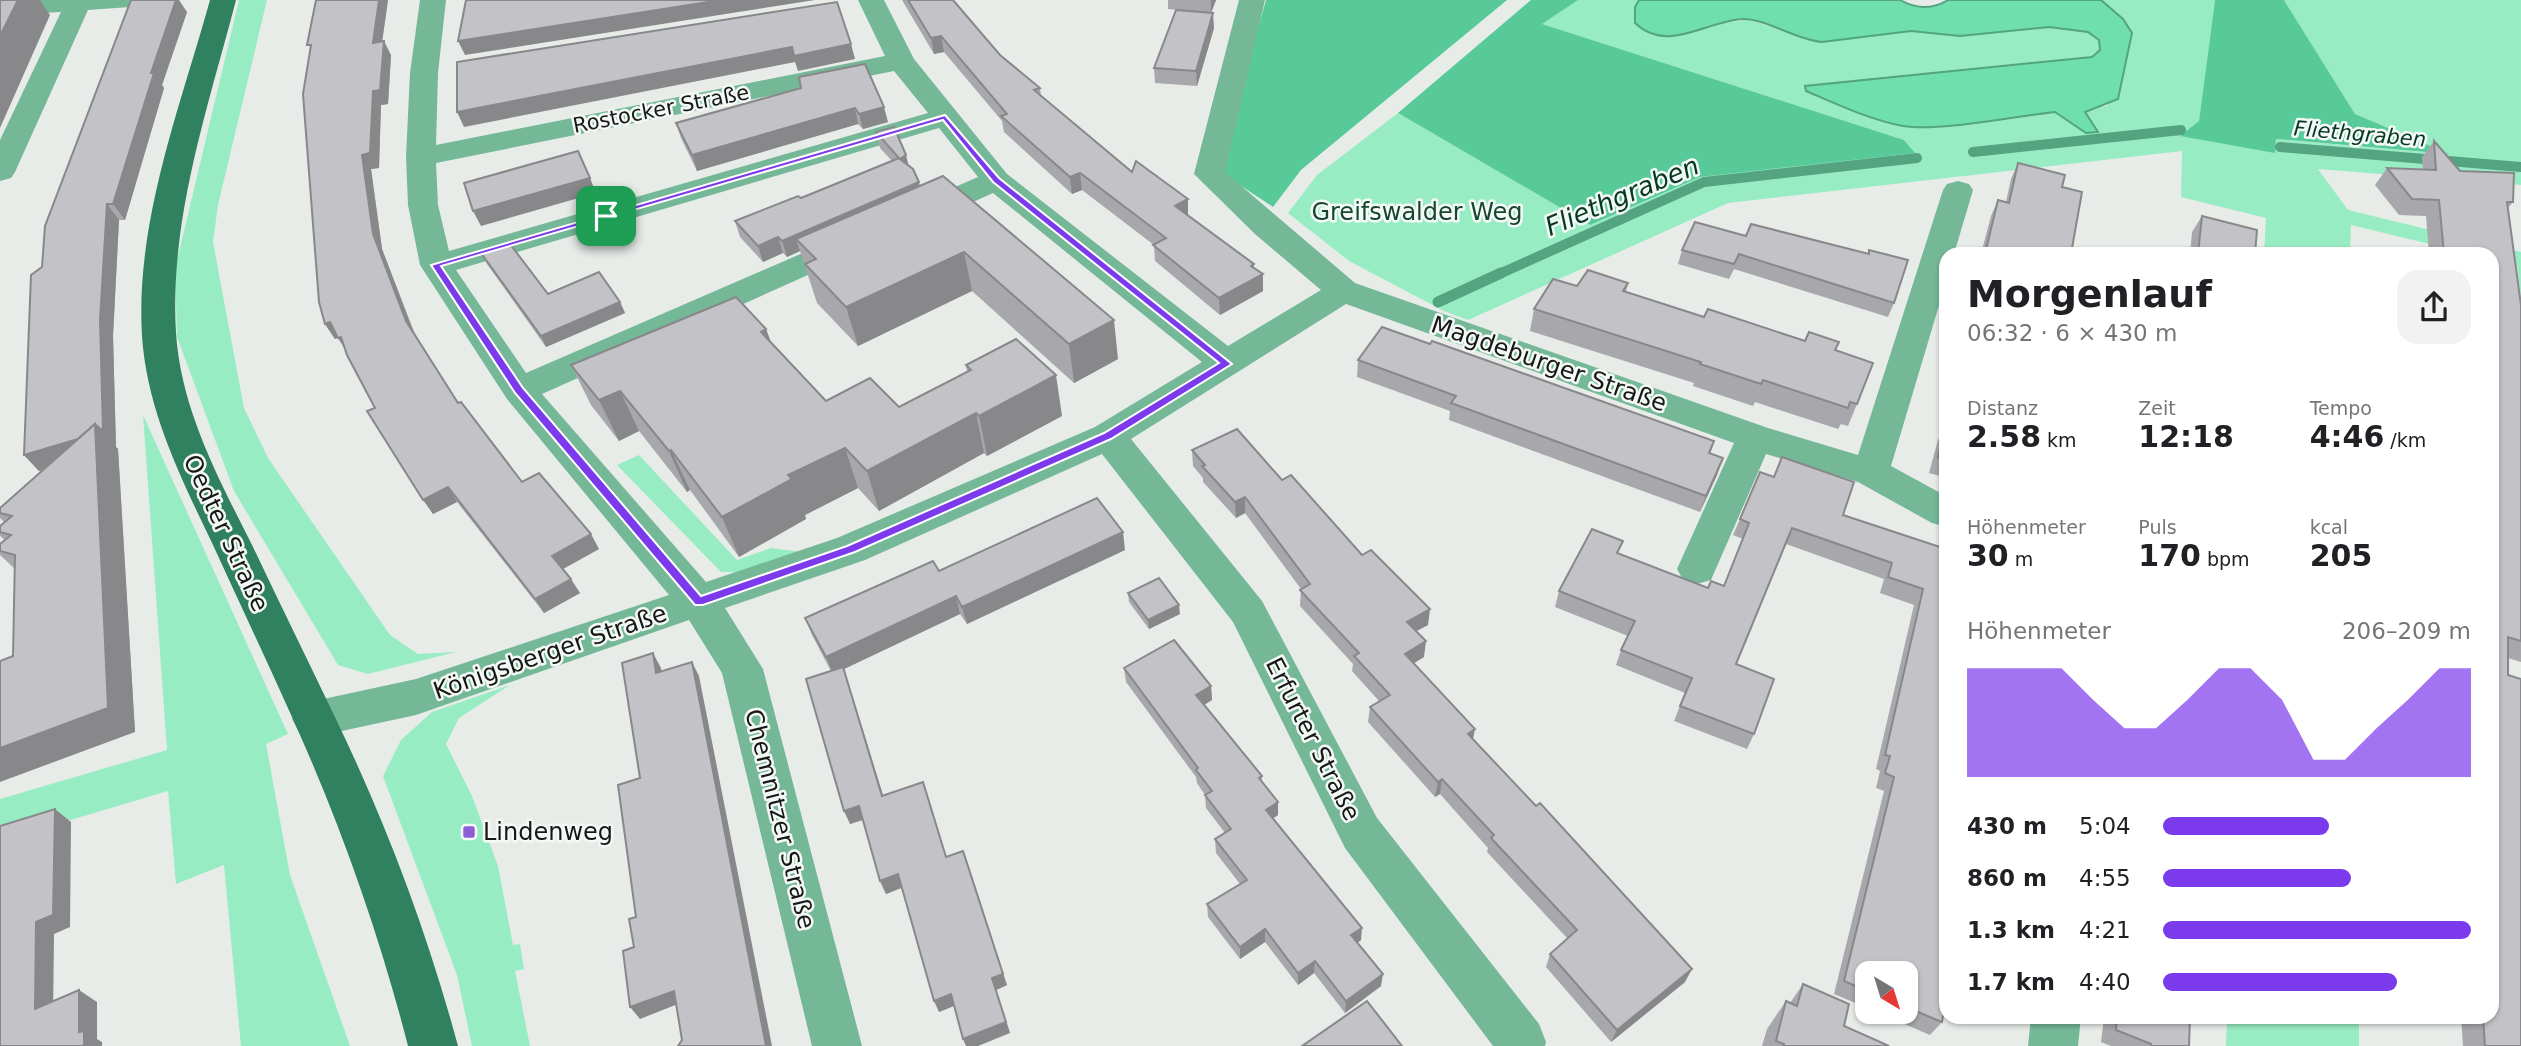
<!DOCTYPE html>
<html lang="de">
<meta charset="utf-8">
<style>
body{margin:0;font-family:"DejaVu Sans",sans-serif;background:#f2f2f2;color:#202124;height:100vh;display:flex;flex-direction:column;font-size:26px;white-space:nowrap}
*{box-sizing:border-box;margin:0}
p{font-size:23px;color:#757577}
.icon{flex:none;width:38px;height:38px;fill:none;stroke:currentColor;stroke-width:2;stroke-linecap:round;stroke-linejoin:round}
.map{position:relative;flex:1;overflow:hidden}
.side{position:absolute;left:1939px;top:247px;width:560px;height:777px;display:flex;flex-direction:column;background:#fff;border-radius:21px;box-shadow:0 2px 5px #0004}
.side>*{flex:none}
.needle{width:46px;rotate:142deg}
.fabs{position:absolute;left:1855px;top:961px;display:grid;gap:14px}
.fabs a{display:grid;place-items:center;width:63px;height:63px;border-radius:14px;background:#fff;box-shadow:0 2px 5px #0004;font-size:35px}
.pin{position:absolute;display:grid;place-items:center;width:60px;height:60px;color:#fff;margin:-30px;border-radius:14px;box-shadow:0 4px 10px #0006}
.round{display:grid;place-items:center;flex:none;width:74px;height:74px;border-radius:21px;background:#f2f2f2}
.overview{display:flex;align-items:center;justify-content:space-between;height:119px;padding:0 28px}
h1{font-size:38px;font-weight:700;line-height:52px}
.figures{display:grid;grid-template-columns:repeat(3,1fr);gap:10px;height:119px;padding:7px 28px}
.figures div{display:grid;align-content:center}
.figures b{font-size:30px;font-weight:700}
.figures small{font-size:19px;font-weight:400}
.figures p{font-size:19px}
.chart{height:196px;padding:14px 28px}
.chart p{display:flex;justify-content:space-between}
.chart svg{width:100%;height:126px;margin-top:7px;fill:#7c3aed;opacity:.7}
ul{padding:0 28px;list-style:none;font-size:23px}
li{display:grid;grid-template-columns:112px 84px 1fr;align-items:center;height:52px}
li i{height:18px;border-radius:9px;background:#7c3aed}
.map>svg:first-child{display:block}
.green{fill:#98ecc4}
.forest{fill:#58ca9a}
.water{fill:#6fdfae;stroke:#54a381;stroke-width:2}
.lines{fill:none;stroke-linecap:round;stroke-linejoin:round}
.stream-far1{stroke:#54a381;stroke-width:10}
.stream{stroke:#54a381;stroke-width:11}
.minor{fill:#75b898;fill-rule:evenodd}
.major{fill:#30815f;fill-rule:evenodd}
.wall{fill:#a8a7ab}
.shaded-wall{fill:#88888b}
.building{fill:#c3c2c7;stroke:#88888b;stroke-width:2}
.route{fill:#7c3aed;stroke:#fff;stroke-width:2;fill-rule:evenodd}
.poi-dot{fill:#905cd5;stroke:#f4f9f6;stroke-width:2.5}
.labels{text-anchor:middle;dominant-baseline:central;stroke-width:5;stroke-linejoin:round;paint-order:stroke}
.far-street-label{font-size:21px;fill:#161817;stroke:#f4f9f6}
.far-water-label{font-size:21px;font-style:italic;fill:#043825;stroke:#f4f9f6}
.park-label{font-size:24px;fill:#164632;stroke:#f4f9f6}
.street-label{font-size:24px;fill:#161817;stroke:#f4f9f6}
.poi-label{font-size:24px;fill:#161817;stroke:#f4f9f6;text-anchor:start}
.water-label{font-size:26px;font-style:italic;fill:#043825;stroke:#f4f9f6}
</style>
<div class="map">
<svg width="2521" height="1046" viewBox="0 0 2521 1046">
<rect width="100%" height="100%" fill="#e7ece9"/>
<g class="green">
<polygon points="239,0 267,0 218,205 213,242 244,408 268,458 390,635 418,654 456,652 368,674 338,665 234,491 177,337 175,269"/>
<path d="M1578 0H1639L1635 7 1719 23 1749 20 1822 42 1912 31 1960 36 2049 27 2088 32 2099 40 2100 50 2092 57 1805 87 1806 91C1837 104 1870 120 1904 126 1940 132 2016 116 2055 112L2086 133 2097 131 2085 112 2092 107 2107 106 2123 19 2101 0H2215L2199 121 2181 136 2275 152 2276 139 2446 154 2355 114 2284 0H2521V185L2318 169 2348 210 2521 252V298L2517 265 2492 259V254H2471L2351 225 2350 254H2264L2266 218 2181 197 2182 151 1728 203 1468 320 1444 311 1349 261 1288 213 1317 175 1398 113 1590 225 1700 177 1914 152 1904 140 1541 24Z"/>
<polygon points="143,415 288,734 266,744 290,875 350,1046 241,1046 224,865 176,884 168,791 0,841 0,799 167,750"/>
<polygon points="639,455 737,560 771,548 801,552 743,572 721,572 617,465"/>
<polygon points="510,685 459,718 446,744 472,796 498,866 513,945 520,944 524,969 515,971 530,1046 472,1046 457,975 383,776 401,740 432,712"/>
<polygon points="2227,1017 2359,1017 2359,1046 2226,1046"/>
</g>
<g class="forest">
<polygon points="1266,0 1507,0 1301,170 1273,207 1226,176 1220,163"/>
<polygon points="1531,0 1578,0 1542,24 1904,140 1915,153 1700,177 1590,225 1398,113"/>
<polygon points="2215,0 2284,0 2355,114 2449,154 2276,139 2275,153 2180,136 2199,121"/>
</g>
<path class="water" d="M1639 0H1900C1916 9 1932 10 1948 0H2101L2123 19 2132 33 2118 99 2085 112 2098 132 2086 133 2055 112C2016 116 1940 132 1903 126 1870 120 1837 104 1806 91L1805 86 2092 57 2100 50 2099 40 2088 32 2049 27 1960 36 1911 31 1822 42C1796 40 1767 19 1743 19 1705 21 1668 54 1635 23V7Z"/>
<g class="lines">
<g class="stream-far1">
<polyline points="2280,147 2521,167"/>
<polyline points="1973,152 2181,130"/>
<polyline points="1497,275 1704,182 1917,158"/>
</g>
<polyline class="stream" points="1438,302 1501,273"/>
<g class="minor">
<polygon points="0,0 148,0 144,6 88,10 15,172 11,178 0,181 0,140 61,12 0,15"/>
<path d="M420 0H446L438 73 436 145 885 56 858 0H884L914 59 1007 174 1228 346 1321 290 1255 234 1194 174 1239 0H1265L1225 172 1355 283 1768 428 1858 455 1943 190 1947 184 1958 181 1969 184 1973 190 1954 254H1946V282L1891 466 1946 496V527L1932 523 1858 482 1766 454 1711 580 1697 584 1683 580 1677 569 1734 443 1346 304 1131 439 1262 601 1377 818 1539 1024 1546 1042 1545 1046H1493L1345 848 1233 622 1102 454 865 560 725 608 763 669 862 1046H812L722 673 689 620 416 715 314 737 299 732 292 719 299 706 314 701 416 679 669 595 507 399 420 265 408 205 406 157 410 73ZM894 71 928 113 449 251 438 205 436 163ZM939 128 978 177 907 208 902 215 907 222 918 225 929 222 993 193 1202 362 1095 427 837 538 706 582 542 394 864 250 869 243 864 236 853 233 842 236 526 373 456 270Z"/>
<polygon points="2031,1017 2081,1017 2078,1046 2028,1046"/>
</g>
<path class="major" d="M210 0H236C208 108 169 220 176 333 181 410 219 479 253 547 279 602 306 657 333 713 385 820 427 931 458 1046H408C379 933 340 823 292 717 266 659 239 602 213 545 181 478 147 411 142 336 135 222 180 108 210 0Z"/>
</g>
<g class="wall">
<polygon points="388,0 382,41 391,55 388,104 381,105 379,168 371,169 382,249 415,334 458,403 522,482 599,549 563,569 580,593 544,613 457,502 433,514 375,408 345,349 338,338 335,339 325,324"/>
<polygon points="902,0 953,0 1000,55 1040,88 1041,96 1132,172 1254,264 1254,268 1263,274 1263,291 1220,315 1155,261 1154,245 1082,190 1072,194 1004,132 1002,121 944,52 934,54"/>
<polygon points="1168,0 1216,0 1211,13 1168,9"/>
<polygon points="187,12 162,85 164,88 125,220 119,220 113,336 116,447 118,449 135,732 13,656 15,569 0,555 0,544 5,540 0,536 0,526 4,522 0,518 0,508 43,470 39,471 24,455 42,267"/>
<polygon points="1214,28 1197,86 1155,83 1154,68"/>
<polygon points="801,88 888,122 863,129 858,124 697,171 681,138 676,123"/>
<polygon points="876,132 909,166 919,186 1118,359 1074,383 972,291 858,346 817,303 800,251 787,257 783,253 763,262 740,237 735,221 801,198 892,161 880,148"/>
<polygon points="2434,141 2460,171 2513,202 2508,208 2521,305 2521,662 2508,658 2508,675 2521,1046 2463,1046 2461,1017 2492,1017 2492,254 2429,254 2426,216 2399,215 2375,185 2387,168 2423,170 2422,157"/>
<polygon points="2018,163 2062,187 2071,254 1981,254 1991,216 1998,200 2006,202 2011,179"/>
<polygon points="2202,216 2255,254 2190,254 2192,232"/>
<polygon points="1746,236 1868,253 1869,250 1894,303 1888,317 1734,269 1729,279 1678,264 1682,250"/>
<polygon points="481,253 548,294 620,302 625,313 546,347 487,264"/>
<polygon points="1628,283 1626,292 1704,317 1835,350 1857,404 1848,426 1841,424 1838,429 1755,402 1753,406 1693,386 1694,383 1530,331 1534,309 1577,286"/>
<polygon points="766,329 771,342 826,401 899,407 967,372 966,365 1062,416 987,456 984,453 879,511 858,488 805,515 806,519 739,557 690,490 687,492 639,431 619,441 591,405 571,365"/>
<polygon points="1358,360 1714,441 1710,454 1717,475 1700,512 1449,420 1450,411 1357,377"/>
<polygon points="1946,424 1946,485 1941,483 1943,477 1929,473 1938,440"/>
<polygon points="1192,450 1282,480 1362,555 1428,625 1416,631 1424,657 1413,663 1473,740 1685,982 1611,1042 1546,967 1550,954 1568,939 1487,852 1488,848 1440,794 1435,797 1368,722 1370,707 1379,701 1352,671 1353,664 1300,606 1301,589 1245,513 1236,518 1203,482 1203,478 1193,466"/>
<polygon points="1843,515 1946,549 1942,1022 1930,1035 1876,1012 1906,1012 1906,973 1867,973 1867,1008 1834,994 1884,791 1876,788 1880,771 1876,769 1914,605 1880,593 1884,579 1786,544 1736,664 1754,734 1747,749 1674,721 1685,693 1616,665 1621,650 1628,636 1555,607 1559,591 1619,554 1708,588 1724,586 1743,539 1733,535 1740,519"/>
<polygon points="1125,550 967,624 960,614 844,669 883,795 946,857 1007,985 996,990 1010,1033 954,1006 939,1012 902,888 886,894 880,881 863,820 850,824 831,671 812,635 805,618 939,571"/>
<polygon points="1128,593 1180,614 1149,629 1129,602"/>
<polygon points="1124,668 1211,686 1212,700 1204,705 1262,776 1262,782 1278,802 1278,815 1273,818 1361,940 1357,943 1381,986 1345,1013 1314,973 1298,985 1265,942 1240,959 1208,917 1207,904 1240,884 1216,853 1215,839 1225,833 1206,808 1205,795 1197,783 1196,777 1126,682"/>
<polygon points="1803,984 1844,1026 1889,1046 1762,1046 1767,1029 1786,1001 1790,1003"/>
<polygon points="2104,1017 2190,1017 2189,1046 2111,1046 2101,1042"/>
</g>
<g class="shaded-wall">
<polygon points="18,0 40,0 50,15 0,128 0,36"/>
<polygon points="176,0 179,0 187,12 162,85 164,88 125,220 113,204 151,73"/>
<polygon points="379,0 388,0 380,57 373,43"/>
<polygon points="721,0 815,0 465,55 458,41"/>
<polygon points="1211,0 1216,0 1211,13"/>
<polygon points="1213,13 1214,28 1197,86 1196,71"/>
<polygon points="941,36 944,52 934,54 931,38"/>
<polygon points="384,41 391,55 388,104 381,105 379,168 371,169 382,249 415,336 406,321 373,234 362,155 373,91"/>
<polygon points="851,44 855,59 798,71 795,62 464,127 457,112 792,47"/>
<polygon points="884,107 888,122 863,129 859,114"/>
<polygon points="855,108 858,124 697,171 692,155"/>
<polygon points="906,155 910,171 900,159"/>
<polygon points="1080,173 1082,190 1072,194 1070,177"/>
<polygon points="590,178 596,193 481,226 473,211"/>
<polygon points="919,182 922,198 796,239 800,251 787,257 782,241"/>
<polygon points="1188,199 1188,215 1175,206"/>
<polygon points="107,204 119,220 113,336 116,447 118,449 135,732 0,782 0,748 97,453 39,471 24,455 95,424 100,320"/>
<polygon points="778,237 783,253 763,262 758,246"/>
<polygon points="964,252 972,291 858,346 846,307"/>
<polygon points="1254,264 1254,279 1263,274 1263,291 1220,315 1219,298"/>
<polygon points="620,302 625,313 546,347 541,336"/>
<polygon points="1114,320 1118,359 1074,383 1069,344"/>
<polygon points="330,322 339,337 335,339 325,324"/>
<polygon points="766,329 781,370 761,332"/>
<polygon points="341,337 348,353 338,338"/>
<polygon points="1056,375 1062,416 987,456 979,416"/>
<polygon points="620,391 639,431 619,441 599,400"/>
<polygon points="976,413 984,453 879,511 867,471"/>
<polygon points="845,448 858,488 805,515 806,519 739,557 722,517 788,475"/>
<polygon points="671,450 690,490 687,492 669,451"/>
<polygon points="1723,458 1717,475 1700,512 1706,496"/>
<polygon points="448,487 457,502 433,514 423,500"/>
<polygon points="1245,497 1245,513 1236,518 1235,502"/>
<polygon points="1123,532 1125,550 967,624 962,607"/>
<polygon points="591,534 599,549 561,570 552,556"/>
<polygon points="571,579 580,593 544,613 535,599"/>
<polygon points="956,596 960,614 844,669 887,809 826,657"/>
<polygon points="1179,605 1180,614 1149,629 1148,620"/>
<polygon points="1430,609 1428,625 1405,637 1407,622"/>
<polygon points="1426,641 1424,657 1403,670 1405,654"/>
<polygon points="653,653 661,668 664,687 656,673"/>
<polygon points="692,662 699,676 772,1046 766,1046"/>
<polygon points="1211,686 1212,700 1197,709 1196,695"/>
<polygon points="1475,729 1472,744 1468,734"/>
<polygon points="1442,779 1440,794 1435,797 1438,782"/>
<polygon points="1278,802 1278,815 1266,823 1266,810"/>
<polygon points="859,806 865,819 850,824 844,811"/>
<polygon points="55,809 71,822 70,927 54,934 53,1020 35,1009 36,922"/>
<polygon points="968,864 1007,985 996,990 1010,1033 978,1046 966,1046 963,1039 992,978"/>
<polygon points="898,874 903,887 886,894 880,881"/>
<polygon points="1362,928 1361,940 1350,948 1351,935"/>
<polygon points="1265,929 1265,942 1240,959 1240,947"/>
<polygon points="1315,961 1314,973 1298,985 1298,973"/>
<polygon points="1692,969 1685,982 1611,1042 1617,1030"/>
<polygon points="1383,974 1381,986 1345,1013 1346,1001"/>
<polygon points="79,990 97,1002 97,1039 102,1042 102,1046 84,1046 79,1032"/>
<polygon points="674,991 683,1002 640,1019 630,1007"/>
<polygon points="951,994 956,1005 939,1012 934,1001"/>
</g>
<g class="building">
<polygon points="0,0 18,0 0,36"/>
<polygon points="131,0 176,0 151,73 154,73 113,204 107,204 100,320 103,431 95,424 78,439 24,455 31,275 42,267 45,226"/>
<polygon points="316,0 379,0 373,43 384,41 380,90 373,91 370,153 362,155 373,234 406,321 458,403 461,402 522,482 539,473 591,534 552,556 571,579 535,599 448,487 423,500 367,411 375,408 347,355 341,337 338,338 330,322 325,324 319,302 303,94 311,45 307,45"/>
<polygon points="466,0 721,0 458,41"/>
<polygon points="908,0 953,0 1000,55 1040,88 1034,90 1132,172 1136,161 1188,199 1175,206 1254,264 1251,266 1263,274 1219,298 1153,245 1166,238 1080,173 1070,177 1001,116 1007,114 941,36 931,38"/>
<polygon points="837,2 851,44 794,56 792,47 457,112 457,62"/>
<polygon points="1176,10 1213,13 1196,71 1154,68"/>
<polygon points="865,64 884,107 859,114 855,108 692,155 676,123 801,88 799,77"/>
<polygon points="894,127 906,155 900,159 913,169 919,182 782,241 778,237 758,246 735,221 798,196 801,198 899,158 876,132"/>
<polygon points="2434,141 2460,171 2514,173 2513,202 2507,202 2521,305 2521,641 2508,637 2508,675 2521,679 2521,1046 2485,1046 2483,1017 2492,1017 2492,254 2444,254 2439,200 2412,199 2387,168 2436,170"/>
<polygon points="578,151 590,178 473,211 464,183"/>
<polygon points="2018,163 2065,175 2062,187 2082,192 2071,254 1985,254 1998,200 2009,203"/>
<polygon points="943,176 1114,320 1069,344 964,252 846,307 805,264 816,259 796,239"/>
<polygon points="2202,216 2257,230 2255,254 2198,254"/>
<polygon points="1695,222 1746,236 1751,224 1869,254 1869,250 1908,260 1894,303 1739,254 1734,264 1682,250"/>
<polygon points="510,244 548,294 599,272 620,302 541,336 481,253"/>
<polygon points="1588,270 1628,283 1623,291 1704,317 1708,309 1805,341 1809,332 1839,342 1835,350 1873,363 1857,404 1850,402 1848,408 1763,380 1761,384 1700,364 1701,362 1534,309 1553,279 1577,286"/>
<polygon points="736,297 766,329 761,332 826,401 870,378 899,407 971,370 966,365 1016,339 1056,375 979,416 976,413 867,471 845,448 788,475 792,479 722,517 671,450 669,451 620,391 599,400 571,365"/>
<polygon points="1382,327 1430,344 1432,341 1714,441 1709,453 1723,458 1706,496 1451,403 1456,396 1358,360"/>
<polygon points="95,424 108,708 0,748 0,661 13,656 15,555 0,551 0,544 11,535 0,532 0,526 12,516 0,513 0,508"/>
<polygon points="1946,425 1946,460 1938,457"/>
<polygon points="1237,429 1282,480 1291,475 1362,555 1371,550 1430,609 1407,622 1426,641 1405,654 1475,729 1468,734 1536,806 1540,803 1692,969 1617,1030 1550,954 1577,930 1491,838 1494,835 1442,779 1438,782 1370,707 1390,695 1354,656 1359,653 1300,590 1310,584 1245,497 1235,502 1202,466 1205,465 1192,450"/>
<polygon points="1782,457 1854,482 1843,515 1946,549 1946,998 1942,1022 1906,1007 1906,973 1867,973 1867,991 1844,981 1894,777 1885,773 1890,756 1885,755 1923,589 1888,577 1892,563 1792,528 1736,664 1774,679 1754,734 1680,706 1692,678 1621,650 1635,621 1559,591 1592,529 1623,541 1617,553 1708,588 1711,581 1724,586 1749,523 1740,519 1760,472 1774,477"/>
<polygon points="1097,498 1123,532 962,607 956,596 826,657 805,618 933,561 939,571"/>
<polygon points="1159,578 1179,605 1148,620 1128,593"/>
<polygon points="1174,640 1211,686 1196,695 1262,776 1259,778 1278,802 1266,810 1362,928 1351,935 1383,974 1346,1001 1315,961 1298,973 1265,929 1240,947 1207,904 1247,880 1215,839 1231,829 1205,795 1212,791 1196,770 1198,768 1124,668"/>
<polygon points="653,653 656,673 692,662 766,1046 678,1046 682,1040 674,991 630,1007 623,951 634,947 629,919 636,917 618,785 640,778 622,663"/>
<polygon points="843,667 882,796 923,782 946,857 963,851 1003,974 992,978 1006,1022 963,1039 951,994 934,1001 898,874 880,881 859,806 844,811 806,679"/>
<polygon points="55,809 53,915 36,922 35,1009 79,990 79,1032 84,1031 84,1046 0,1046 0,826"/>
<polygon points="1803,984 1849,1004 1844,1026 1889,1046 1783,1046 1784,1044 1776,1041 1786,1001 1797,1006"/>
<polygon points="1367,1001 1402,1046 1302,1046"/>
<polygon points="2117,1017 2190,1017 2189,1046 2151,1046 2151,1044 2116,1030"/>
</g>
<path class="route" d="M945 115 999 178 1232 364 1111 439 855 552 703 605H695L515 393 431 265ZM943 120 993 182 1219 363 1104 433 847 546 701 596 523 388 441 266Z"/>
<rect class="poi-dot" x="462" y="825" width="14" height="14" rx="3.5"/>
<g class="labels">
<g class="far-street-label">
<text transform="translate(661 109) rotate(-11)">Rostocker Straße</text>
</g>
<g class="far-water-label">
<text transform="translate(2360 134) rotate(5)">Fliethgraben</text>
</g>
<g class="park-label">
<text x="1417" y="212">Greifswalder Weg</text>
</g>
<g class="street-label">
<text transform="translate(1549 364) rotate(19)">Magdeburger Straße</text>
<text transform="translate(226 533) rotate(65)">Oedter Straße</text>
<text transform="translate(550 652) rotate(-19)">Königsberger Straße</text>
<text transform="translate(1313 739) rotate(63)">Erfurter Straße</text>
<text transform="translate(780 819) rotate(76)">Chemnitzer Straße</text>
</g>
<g class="poi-label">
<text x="483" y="832">Lindenweg</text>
</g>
<g class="water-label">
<text transform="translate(1622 196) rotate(-23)">Fliethgraben</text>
</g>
</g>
</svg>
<div class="fabs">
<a><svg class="needle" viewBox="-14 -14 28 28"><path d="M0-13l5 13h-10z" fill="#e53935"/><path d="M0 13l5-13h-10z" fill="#757577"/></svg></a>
</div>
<div class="pin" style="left:606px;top:216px;background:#1e9e55"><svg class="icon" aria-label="arrive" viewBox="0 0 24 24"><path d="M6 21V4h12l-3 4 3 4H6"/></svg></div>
<section class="side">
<div class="overview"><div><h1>Morgenlauf</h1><p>06:32 · 6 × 430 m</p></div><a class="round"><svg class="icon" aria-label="share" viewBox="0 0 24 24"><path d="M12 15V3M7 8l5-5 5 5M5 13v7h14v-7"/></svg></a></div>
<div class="figures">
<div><p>Distanz</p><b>2.58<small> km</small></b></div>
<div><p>Zeit</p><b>12:18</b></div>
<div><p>Tempo</p><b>4:46<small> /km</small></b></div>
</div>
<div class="figures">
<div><p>Höhenmeter</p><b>30<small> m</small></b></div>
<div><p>Puls</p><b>170<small> bpm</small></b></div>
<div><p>kcal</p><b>205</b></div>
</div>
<div class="chart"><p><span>Höhenmeter</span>206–209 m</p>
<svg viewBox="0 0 160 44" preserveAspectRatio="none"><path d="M0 44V6L10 6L20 6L30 6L40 17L50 27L60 27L70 17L80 6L90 6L100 17L110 38L120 38L130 27L140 17L150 6L160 6V44z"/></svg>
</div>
<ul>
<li><b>430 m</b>5:04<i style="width:54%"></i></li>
<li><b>860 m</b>4:55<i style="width:61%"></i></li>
<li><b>1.3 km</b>4:21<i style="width:100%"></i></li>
<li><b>1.7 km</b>4:40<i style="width:76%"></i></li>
</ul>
</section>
</div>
